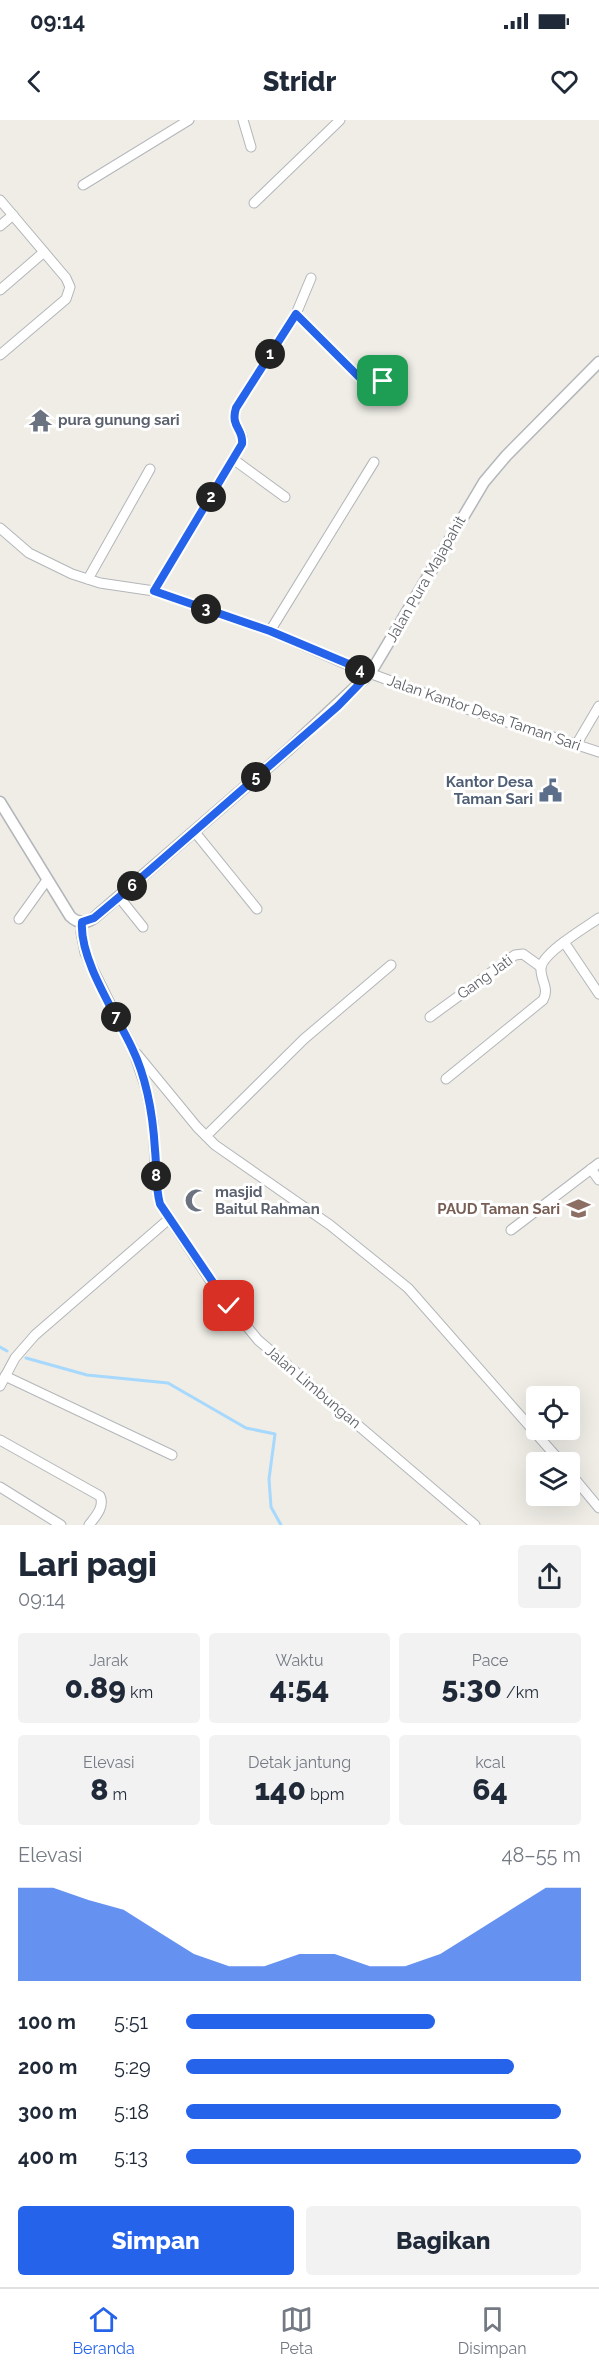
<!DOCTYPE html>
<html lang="id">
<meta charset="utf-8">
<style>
body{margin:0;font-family:Raleway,sans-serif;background:#f2f2f3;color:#1f2937;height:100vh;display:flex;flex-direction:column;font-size:22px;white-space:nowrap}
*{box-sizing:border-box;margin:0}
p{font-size:20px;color:#747a83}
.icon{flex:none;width:33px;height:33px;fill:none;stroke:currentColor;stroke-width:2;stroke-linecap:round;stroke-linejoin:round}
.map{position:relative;height:1405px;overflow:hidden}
.sheet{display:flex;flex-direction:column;background:#fff;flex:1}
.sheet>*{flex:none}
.controls{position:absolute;left:526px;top:1266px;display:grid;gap:12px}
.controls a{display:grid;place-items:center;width:54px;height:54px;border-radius:6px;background:#fff;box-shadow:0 6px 24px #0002;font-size:30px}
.pin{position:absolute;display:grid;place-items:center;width:51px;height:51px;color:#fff;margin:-26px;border-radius:12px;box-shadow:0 3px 9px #0006}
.km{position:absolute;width:30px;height:30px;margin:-15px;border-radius:50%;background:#222;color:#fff;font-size:16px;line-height:30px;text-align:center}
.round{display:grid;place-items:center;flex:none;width:63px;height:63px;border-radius:6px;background:#f2f2f3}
.headline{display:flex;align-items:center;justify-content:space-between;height:102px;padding:0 18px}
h1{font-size:33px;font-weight:800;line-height:45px}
.metrics{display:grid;grid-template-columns:repeat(3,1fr);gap:9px;height:102px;padding:6px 18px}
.metrics div{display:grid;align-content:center;border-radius:6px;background:#f2f2f3;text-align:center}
.metrics b{font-size:30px;font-weight:800}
.metrics small{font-size:16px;font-weight:400}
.metrics p{font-size:16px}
.chart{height:168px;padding:12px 18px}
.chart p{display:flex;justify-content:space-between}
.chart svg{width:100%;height:108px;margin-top:6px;fill:#2563eb;opacity:.7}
.button{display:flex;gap:12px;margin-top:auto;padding:12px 18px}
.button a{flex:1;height:69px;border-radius:6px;background:#2563eb;color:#fff;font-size:24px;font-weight:800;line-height:69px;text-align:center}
.button a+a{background:#f2f2f3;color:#1f2937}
ul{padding:0 18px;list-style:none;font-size:20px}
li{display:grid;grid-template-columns:96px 72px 1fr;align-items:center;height:45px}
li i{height:15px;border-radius:8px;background:#2563eb}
.status{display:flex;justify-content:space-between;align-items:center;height:42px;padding:0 30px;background:#fff;direction:ltr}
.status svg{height:16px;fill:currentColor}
header{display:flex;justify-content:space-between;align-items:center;height:78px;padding:0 18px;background:#fff;font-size:27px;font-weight:800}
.tabs{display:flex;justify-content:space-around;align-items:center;height:84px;border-top:2px solid #e0e1e3;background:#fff;font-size:16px;color:#747a83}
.tabs a{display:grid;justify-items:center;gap:3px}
.tabs .on{color:#2563eb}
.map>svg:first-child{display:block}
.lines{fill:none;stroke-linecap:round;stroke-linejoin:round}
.stream{stroke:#a7d8fd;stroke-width:3}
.minor-casing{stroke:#b3b6ba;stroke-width:11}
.tertiary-casing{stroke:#b3b6ba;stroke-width:13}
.minor{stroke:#fff;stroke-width:9}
.tertiary{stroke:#fff;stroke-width:10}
.route-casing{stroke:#fff;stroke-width:12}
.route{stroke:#2563eb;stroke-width:8}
.labels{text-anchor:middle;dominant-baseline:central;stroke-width:6;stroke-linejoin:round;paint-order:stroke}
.worship-label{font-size:15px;font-weight:bold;fill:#5b616d;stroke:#fff;text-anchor:start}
.street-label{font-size:15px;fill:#5d6166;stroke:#fff}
.service-label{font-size:15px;font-weight:bold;fill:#4e5e75;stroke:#fff;text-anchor:end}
.education-label{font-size:15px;font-weight:bold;fill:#785e54;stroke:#fff;text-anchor:end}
</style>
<div class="status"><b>09:14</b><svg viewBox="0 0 49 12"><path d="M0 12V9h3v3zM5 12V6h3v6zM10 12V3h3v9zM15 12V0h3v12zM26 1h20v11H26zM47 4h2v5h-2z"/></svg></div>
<header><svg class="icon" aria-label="back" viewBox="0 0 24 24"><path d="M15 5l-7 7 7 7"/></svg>Stridr<svg class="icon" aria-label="heart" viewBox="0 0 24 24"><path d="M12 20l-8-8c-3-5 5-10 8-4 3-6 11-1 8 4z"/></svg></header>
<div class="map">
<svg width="599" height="1405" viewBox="0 0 599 1405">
<rect width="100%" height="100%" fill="#efede6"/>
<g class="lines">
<g class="stream">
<polyline points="0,1227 7,1231"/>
<polyline points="26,1238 87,1255 168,1263 246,1308 275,1314 269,1359 271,1387 281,1405"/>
</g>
<defs>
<g id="minor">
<polyline points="243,0 251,27"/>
<polyline points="83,65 189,0"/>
<polyline points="0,80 66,158 70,167 66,179 0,235"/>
<polyline points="254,83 340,0"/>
<polyline points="0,106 13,95"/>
<polyline points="0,170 44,132"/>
<polyline points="296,194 365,263 377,265 399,246"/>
<polyline points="233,339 285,377"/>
<polyline points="0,408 29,433 72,454 100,463 154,471 270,511 350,546 470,590 599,632"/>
<polyline points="88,459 150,349"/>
<path d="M154 471 242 324C245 308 230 309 236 288L296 194 311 158"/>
<polyline points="270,511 374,342"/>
<polyline points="576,625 599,586"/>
<polyline points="194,711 257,789"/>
<polyline points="119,777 143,807"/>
<polyline points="19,799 47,760"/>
<polyline points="82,802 81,813 85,833 132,927 146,969 153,1002 156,1066 160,1084 215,1168 258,1220 475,1405"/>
<polyline points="564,822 599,874"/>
<polyline points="430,897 515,835 523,834 541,847"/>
<polyline points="137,934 197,1007 215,1025 330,1105 408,1168 561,1342"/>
<path d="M446 959 543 880C550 868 540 860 541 848 542 833 586 807 599 798"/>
<polyline points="206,1016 304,919 391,845"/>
<polyline points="591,1049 599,1060"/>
<polyline points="511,1110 599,1043"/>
<polyline points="5,1256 172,1335"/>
<polyline points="0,1266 15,1238 35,1215 169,1099"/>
<path d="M0 1320 100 1376C105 1387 95 1397 89 1405"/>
<polyline points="570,1353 599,1388"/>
<polyline points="0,1367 61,1405"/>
</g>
<path id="tertiary" d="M0 682 70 796C77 803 85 804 94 798L289 629 364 559 374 547 484 362 506 336 599 242"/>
</defs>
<use href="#minor" class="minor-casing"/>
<use href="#tertiary" class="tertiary-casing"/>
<use href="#minor" class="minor"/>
<use href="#tertiary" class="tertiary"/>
</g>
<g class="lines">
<defs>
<path id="route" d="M229 1186 160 1084C155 1066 157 1049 155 1030 153 996 147 959 132 928 116 894 79 839 82 802L94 798 119 777 338 586 370 553 270 511 154 471 242 324C244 309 230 307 236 288L296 194 365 263 377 265 383 261"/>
</defs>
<use href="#route" class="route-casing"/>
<use href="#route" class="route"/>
</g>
<defs>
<symbol id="temple-bare" viewBox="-9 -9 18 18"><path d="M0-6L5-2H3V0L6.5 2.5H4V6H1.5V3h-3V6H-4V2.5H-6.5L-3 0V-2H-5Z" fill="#6b7280" stroke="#fff" stroke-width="2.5" paint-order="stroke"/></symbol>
<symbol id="civic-bare" viewBox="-9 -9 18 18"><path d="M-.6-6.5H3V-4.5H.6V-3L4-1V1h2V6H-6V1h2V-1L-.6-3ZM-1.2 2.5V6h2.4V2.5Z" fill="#5c6f8a" stroke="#fff" stroke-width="2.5" paint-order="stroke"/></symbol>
<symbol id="mosque-bare" viewBox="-9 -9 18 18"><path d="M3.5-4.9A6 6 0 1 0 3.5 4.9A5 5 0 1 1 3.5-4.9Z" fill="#6b7280" stroke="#fff" stroke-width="2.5" paint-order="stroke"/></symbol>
<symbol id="school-bare" viewBox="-9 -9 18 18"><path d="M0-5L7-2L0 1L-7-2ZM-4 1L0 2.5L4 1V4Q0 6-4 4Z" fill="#8d6e63" stroke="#fff" stroke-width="2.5" paint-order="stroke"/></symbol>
</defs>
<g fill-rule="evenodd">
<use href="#temple-bare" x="24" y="284" width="33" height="33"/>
<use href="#civic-bare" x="534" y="654" width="33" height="33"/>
<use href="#mosque-bare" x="180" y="1064" width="33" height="33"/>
<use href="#school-bare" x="562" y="1072" width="33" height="33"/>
</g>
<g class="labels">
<g class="worship-label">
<text x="58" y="300">pura gunung sari</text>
<text x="215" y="1072">masjid<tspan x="215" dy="17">Baitul Rahman</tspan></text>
</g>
<g class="street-label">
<text transform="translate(426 459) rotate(-60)">Jalan Pura Majapahit</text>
<text transform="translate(484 593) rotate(19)">Jalan Kantor Desa Taman Sari</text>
<text transform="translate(485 857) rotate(-36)">Gang Jati</text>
<text transform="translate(313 1267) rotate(40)">Jalan Limbungan</text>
</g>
<g class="service-label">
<text x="533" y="662">Kantor Desa<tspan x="533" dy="17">Taman Sari</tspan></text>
</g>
<g class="education-label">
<text x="560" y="1089">PAUD Taman Sari</text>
</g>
</g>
</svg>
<div class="controls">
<a><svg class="icon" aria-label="locate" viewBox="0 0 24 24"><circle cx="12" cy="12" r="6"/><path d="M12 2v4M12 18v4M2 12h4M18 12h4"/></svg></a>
<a><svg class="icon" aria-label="layers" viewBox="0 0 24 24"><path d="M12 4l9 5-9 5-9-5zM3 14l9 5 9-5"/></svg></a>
</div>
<div class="pin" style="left:383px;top:261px;background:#1e9e55"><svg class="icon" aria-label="arrive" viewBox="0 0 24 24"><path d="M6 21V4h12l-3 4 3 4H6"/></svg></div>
<div class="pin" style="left:229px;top:1186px;background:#d93025"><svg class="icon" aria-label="check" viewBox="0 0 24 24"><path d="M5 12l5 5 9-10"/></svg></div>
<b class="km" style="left:270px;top:234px">1</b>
<b class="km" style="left:211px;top:377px">2</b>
<b class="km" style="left:206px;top:489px">3</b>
<b class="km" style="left:360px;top:550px">4</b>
<b class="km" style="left:256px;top:657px">5</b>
<b class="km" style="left:132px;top:766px">6</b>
<b class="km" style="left:116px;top:897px">7</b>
<b class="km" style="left:156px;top:1056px">8</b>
</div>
<section class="sheet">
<div class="headline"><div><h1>Lari pagi</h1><p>09:14</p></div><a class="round"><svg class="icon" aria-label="share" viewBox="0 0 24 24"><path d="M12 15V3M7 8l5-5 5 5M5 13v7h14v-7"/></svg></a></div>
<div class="metrics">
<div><p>Jarak</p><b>0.89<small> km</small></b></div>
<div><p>Waktu</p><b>4:54</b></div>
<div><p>Pace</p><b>5:30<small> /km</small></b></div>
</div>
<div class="metrics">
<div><p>Elevasi</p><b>8<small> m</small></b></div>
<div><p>Detak jantung</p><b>140<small> bpm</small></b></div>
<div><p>kcal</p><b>64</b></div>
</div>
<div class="chart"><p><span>Elevasi</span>48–55 m</p>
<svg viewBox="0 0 160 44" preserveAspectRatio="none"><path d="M0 44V6L10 6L20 11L30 15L40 24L50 33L60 38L70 38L80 33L90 33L100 38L110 38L120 33L130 24L140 15L150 6L160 6V44z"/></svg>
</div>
<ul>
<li><b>100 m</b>5:51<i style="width:63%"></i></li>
<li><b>200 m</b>5:29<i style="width:83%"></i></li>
<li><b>300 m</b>5:18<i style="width:95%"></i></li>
<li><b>400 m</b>5:13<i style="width:100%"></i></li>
</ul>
<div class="button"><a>Simpan</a><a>Bagikan</a></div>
</section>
<nav class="tabs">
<a class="on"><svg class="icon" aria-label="home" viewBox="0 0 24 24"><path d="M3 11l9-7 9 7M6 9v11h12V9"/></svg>Beranda</a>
<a><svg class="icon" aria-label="map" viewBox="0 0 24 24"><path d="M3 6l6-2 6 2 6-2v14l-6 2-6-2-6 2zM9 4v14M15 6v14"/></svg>Peta</a>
<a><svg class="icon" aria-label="saved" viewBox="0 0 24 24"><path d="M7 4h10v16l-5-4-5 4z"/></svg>Disimpan</a>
</nav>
